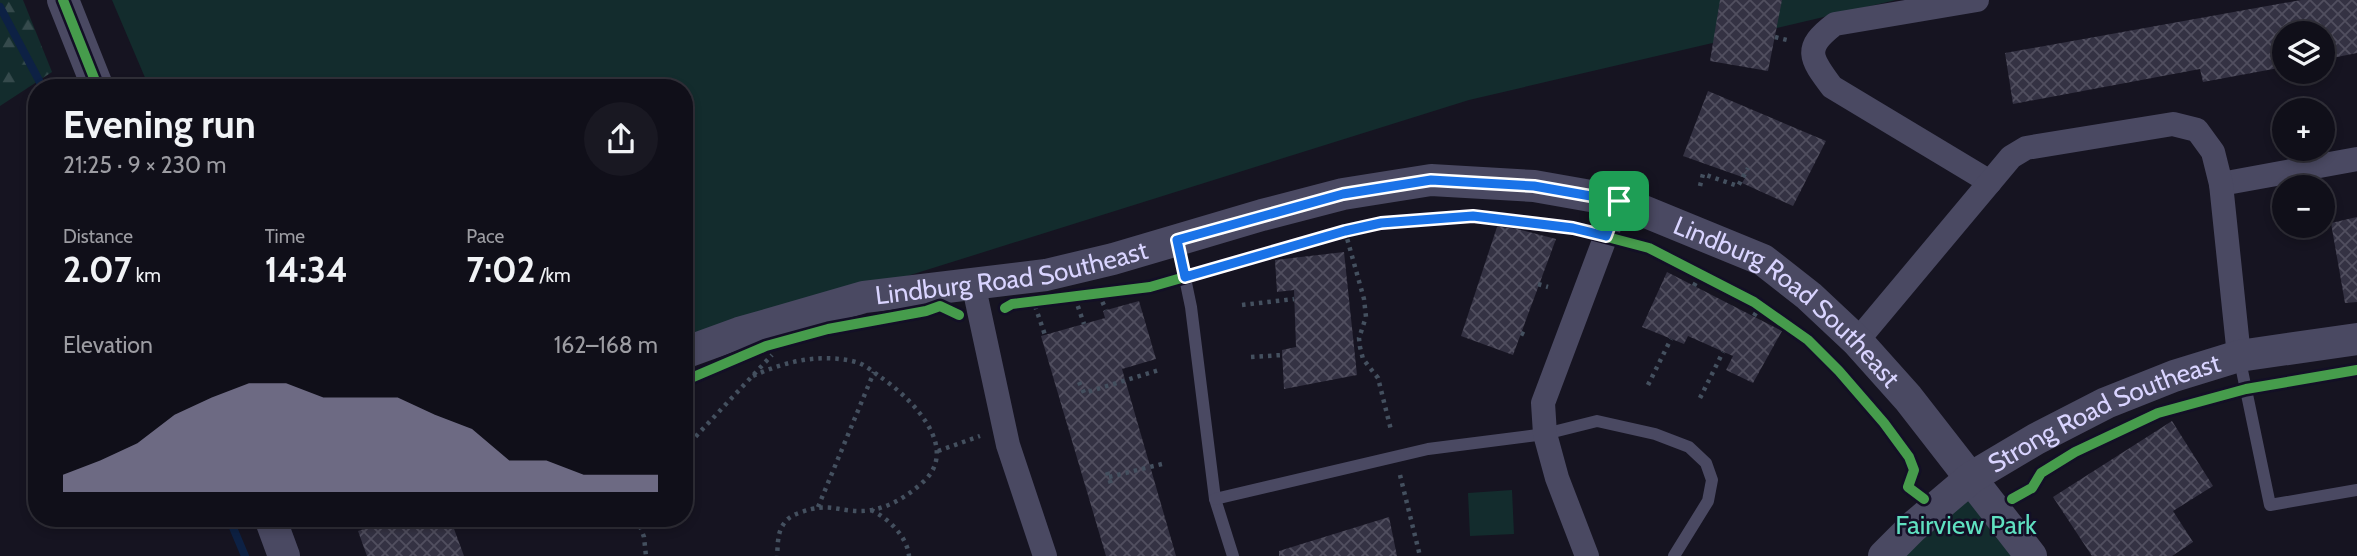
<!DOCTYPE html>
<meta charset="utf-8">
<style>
body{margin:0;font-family:Cabin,sans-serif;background:#191822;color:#f1f3f6;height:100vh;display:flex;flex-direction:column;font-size:26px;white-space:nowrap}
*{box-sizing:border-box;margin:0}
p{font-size:23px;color:#9c9ca2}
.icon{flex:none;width:38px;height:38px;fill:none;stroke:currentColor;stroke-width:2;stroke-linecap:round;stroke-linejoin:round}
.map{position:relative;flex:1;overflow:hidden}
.drawer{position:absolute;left:28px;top:79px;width:665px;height:448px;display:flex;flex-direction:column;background:#100f19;border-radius:28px;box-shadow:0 4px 10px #0003,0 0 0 2px #302f38}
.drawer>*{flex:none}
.fabs{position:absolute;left:2272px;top:21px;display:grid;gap:14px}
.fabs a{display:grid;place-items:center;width:63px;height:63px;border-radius:50%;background:#100f19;box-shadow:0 4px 10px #0003,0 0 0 2px #302f38;font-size:35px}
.pin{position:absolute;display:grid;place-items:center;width:60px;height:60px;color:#fff;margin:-30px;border-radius:14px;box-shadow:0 4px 10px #0006}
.round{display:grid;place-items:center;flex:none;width:74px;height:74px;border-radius:37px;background:#191822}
.summary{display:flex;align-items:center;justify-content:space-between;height:119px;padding:0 35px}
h1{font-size:38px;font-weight:700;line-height:52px}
.figures{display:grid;grid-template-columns:repeat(3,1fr);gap:10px;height:119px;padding:7px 35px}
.figures div{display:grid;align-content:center}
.figures b{font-size:35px;font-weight:700}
.figures small{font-size:19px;font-weight:400}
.figures p{font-size:19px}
.chart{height:196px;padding:14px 35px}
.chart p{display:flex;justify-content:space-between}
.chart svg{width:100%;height:126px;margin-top:7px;fill:#9591b1;opacity:.7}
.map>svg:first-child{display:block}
.green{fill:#132c2d}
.forest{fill:url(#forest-firs)}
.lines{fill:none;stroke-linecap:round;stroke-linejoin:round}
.stream{stroke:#0d2144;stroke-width:8}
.building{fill:url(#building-cross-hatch)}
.path{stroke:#44505f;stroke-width:4.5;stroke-dasharray:3.5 5;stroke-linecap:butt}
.service{stroke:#4a4962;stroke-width:12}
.minor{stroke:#4a4962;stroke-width:24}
.tertiary{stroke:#4a4962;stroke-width:32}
.cycleway-casing{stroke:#130f26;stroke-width:15}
.cycleway{stroke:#469c4c;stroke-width:10}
.route-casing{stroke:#fff;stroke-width:14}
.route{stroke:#1a73e8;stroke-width:9}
.labels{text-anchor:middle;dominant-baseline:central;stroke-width:5;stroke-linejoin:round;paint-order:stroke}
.street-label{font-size:26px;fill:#d9d4ff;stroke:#130f26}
.park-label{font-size:26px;fill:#5fe0c0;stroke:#130f26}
</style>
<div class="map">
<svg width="2357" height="556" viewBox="0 0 2357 556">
<defs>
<pattern id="forest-firs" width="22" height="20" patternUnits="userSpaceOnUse" patternTransform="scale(1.75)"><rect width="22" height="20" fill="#132c2d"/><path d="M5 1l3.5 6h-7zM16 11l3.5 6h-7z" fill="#354a4c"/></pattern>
<pattern id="building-cross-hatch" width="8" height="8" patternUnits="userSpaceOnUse" patternTransform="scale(1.75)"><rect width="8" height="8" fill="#343243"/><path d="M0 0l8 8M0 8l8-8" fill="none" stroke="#514f5f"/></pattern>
</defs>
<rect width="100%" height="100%" fill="#161421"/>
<g class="green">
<polygon points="112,0 1896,0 1469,100 684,346 684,88 149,87"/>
<polygon points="1972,477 2031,556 1884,556"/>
<polygon points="1512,490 1514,534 1470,536 1468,493"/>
</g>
<polygon class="forest" points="0,0 23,0 52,72 0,106"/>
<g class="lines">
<g class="stream">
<polyline points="0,7 43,88"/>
<polyline points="229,518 245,556"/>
</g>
</g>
<g class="building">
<polygon points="1720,0 1782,0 1768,71 1710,61"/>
<polygon points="2301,0 2357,0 2357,53 2322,60 2322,33 2284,33 2284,67 2203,82 2200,69 2013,104 2005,53"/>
<polygon points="1708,91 1826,141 1793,206 1742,183 1745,178 1683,156"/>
<polygon points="2357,217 2357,302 2345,303 2331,223"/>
<polygon points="1498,224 1556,239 1513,355 1461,336"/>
<polygon points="1344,252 1357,375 1284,389 1282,350 1296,347 1294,290 1277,292 1275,260"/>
<polygon points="1667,272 1782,331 1753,383 1726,370 1733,356 1688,336 1684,344 1642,327"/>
<polygon points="1139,301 1156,359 1122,369 1176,556 1106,556 1041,336 1105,318 1103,311"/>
<polygon points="2172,421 2213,486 2173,511 2193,542 2172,556 2092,556 2053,497"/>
<polygon points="1389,517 1397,556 1279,556 1279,551"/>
<polygon points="398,518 450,518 464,556 367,556 358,531"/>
</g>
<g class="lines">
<g class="path">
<polyline points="1775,37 1787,40"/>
<polyline points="1700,186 1703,174 1738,186 1748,168"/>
<polyline points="1345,231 1364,299 1366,317 1359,338 1360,347 1363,359 1378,378 1391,430"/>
<polyline points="1538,284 1548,287"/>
<polyline points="1694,286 1700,274"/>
<polyline points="1099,294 1106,310"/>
<polyline points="1075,298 1084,324"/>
<polyline points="1242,305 1294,299"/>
<polyline points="1035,306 1045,335"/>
<polyline points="1754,316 1760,306"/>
<polyline points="1521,333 1527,336"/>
<polyline points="1251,357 1282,355"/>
<path d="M753 376C786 361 821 353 856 362 864 364 872 371 879 376 909 396 962 447 923 482 909 495 892 506 872 510 843 515 831 500 799 513 793 515 786 519 783 525 777 534 778 546 777 556"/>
<polyline points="1079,382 1084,393 1159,370"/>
<polyline points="1648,385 1671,339"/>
<polyline points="1700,398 1723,352"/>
<polyline points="684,449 772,355"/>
<polyline points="938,451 980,436"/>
<polyline points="1107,472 1111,484"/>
<polyline points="1400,475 1420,556"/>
<polyline points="1109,477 1162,464"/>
<polyline points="818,507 874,372"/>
<path d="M871 510C888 518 907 536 909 556"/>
<polyline points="369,518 372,527"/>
<polyline points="637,518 644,537 646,556"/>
</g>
<g class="service">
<polyline points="1177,240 1191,307 1215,499 1233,556"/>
<polyline points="2239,356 2270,505 2357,490"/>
<polyline points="1215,499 1428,449 1545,434 1597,421 1655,434 1689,447 1706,463 1712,480 1708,501 1674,556"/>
</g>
<g class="minor">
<path d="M1977 0 1835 24C1803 48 1810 58 1832 87L1990 182"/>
<polyline points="2221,184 2357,159"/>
<polyline points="973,283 1008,445 1045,556"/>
<polyline points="1857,341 2011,157 2026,148 2173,124 2197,130 2213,152 2221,184 2239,356"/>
<polyline points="1587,556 1557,478 1545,434 1543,403 1619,201"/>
</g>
<g class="tertiary">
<polyline points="63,0 98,88"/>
<path id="s1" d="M684 353 739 333 864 297 1046 275 1113 259 1262 215 1343 194 1431 180 1534 186 1619 201 1763 260 1809 296 1857 341 1908 398 2031 556"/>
<polyline points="270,518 284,556"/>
<path id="s2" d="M1884 556 1913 527 1972 477 2036 439 2106 403 2174 376 2239 356 2357 339"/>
</g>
<defs>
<g id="cycleway">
<polyline points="63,0 98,88"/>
<polyline points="1005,308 1012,304 1150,287 1345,231 1381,223 1473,216 1573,228 1649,248 1754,302 1808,340 1839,371 1884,423 1909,457 1914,470 1908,487 1924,499"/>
<polyline points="684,381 766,346 828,329 926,311 940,306 959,315"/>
<polyline points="2012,499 2032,488 2041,473 2075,452 2158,413 2246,389 2357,370"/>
</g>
</defs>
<use href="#cycleway" class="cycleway-casing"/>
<use href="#cycleway" class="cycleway"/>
</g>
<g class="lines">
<defs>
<polygon id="route" points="1431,180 1534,186 1619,201 1606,236 1573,228 1473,216 1381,223 1345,231 1185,277 1177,240 1343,194"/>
</defs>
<use href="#route" class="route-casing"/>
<use href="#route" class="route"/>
</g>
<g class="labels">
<g class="street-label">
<text stroke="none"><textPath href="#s1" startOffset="338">Lindburg Road Southeast</textPath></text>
<text stroke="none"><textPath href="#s1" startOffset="1157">Lindburg Road Southeast</textPath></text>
<text stroke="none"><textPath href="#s2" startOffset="266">Strong Road Southeast</textPath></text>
</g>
<g class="park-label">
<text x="1966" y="525">Fairview Park</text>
</g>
</g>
</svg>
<div class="fabs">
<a><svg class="icon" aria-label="layers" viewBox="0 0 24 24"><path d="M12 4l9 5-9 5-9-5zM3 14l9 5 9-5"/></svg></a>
<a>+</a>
<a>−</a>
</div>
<div class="pin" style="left:1619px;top:201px;background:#1e9e55"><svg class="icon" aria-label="arrive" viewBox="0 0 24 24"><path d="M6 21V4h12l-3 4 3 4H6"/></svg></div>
<section class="drawer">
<div class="summary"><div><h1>Evening run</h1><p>21:25 · 9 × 230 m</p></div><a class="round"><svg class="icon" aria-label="share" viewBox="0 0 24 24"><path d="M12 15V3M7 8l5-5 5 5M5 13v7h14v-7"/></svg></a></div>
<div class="figures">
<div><p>Distance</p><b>2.07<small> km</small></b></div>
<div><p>Time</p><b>14:34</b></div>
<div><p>Pace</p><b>7:02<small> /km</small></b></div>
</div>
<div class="chart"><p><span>Elevation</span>162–168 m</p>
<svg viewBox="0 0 160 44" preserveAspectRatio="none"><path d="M0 44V38L10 33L20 27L30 17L40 11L50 6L60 6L70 11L80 11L90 11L100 17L110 22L120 33L130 33L140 38L150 38L160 38V44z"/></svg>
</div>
</section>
</div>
